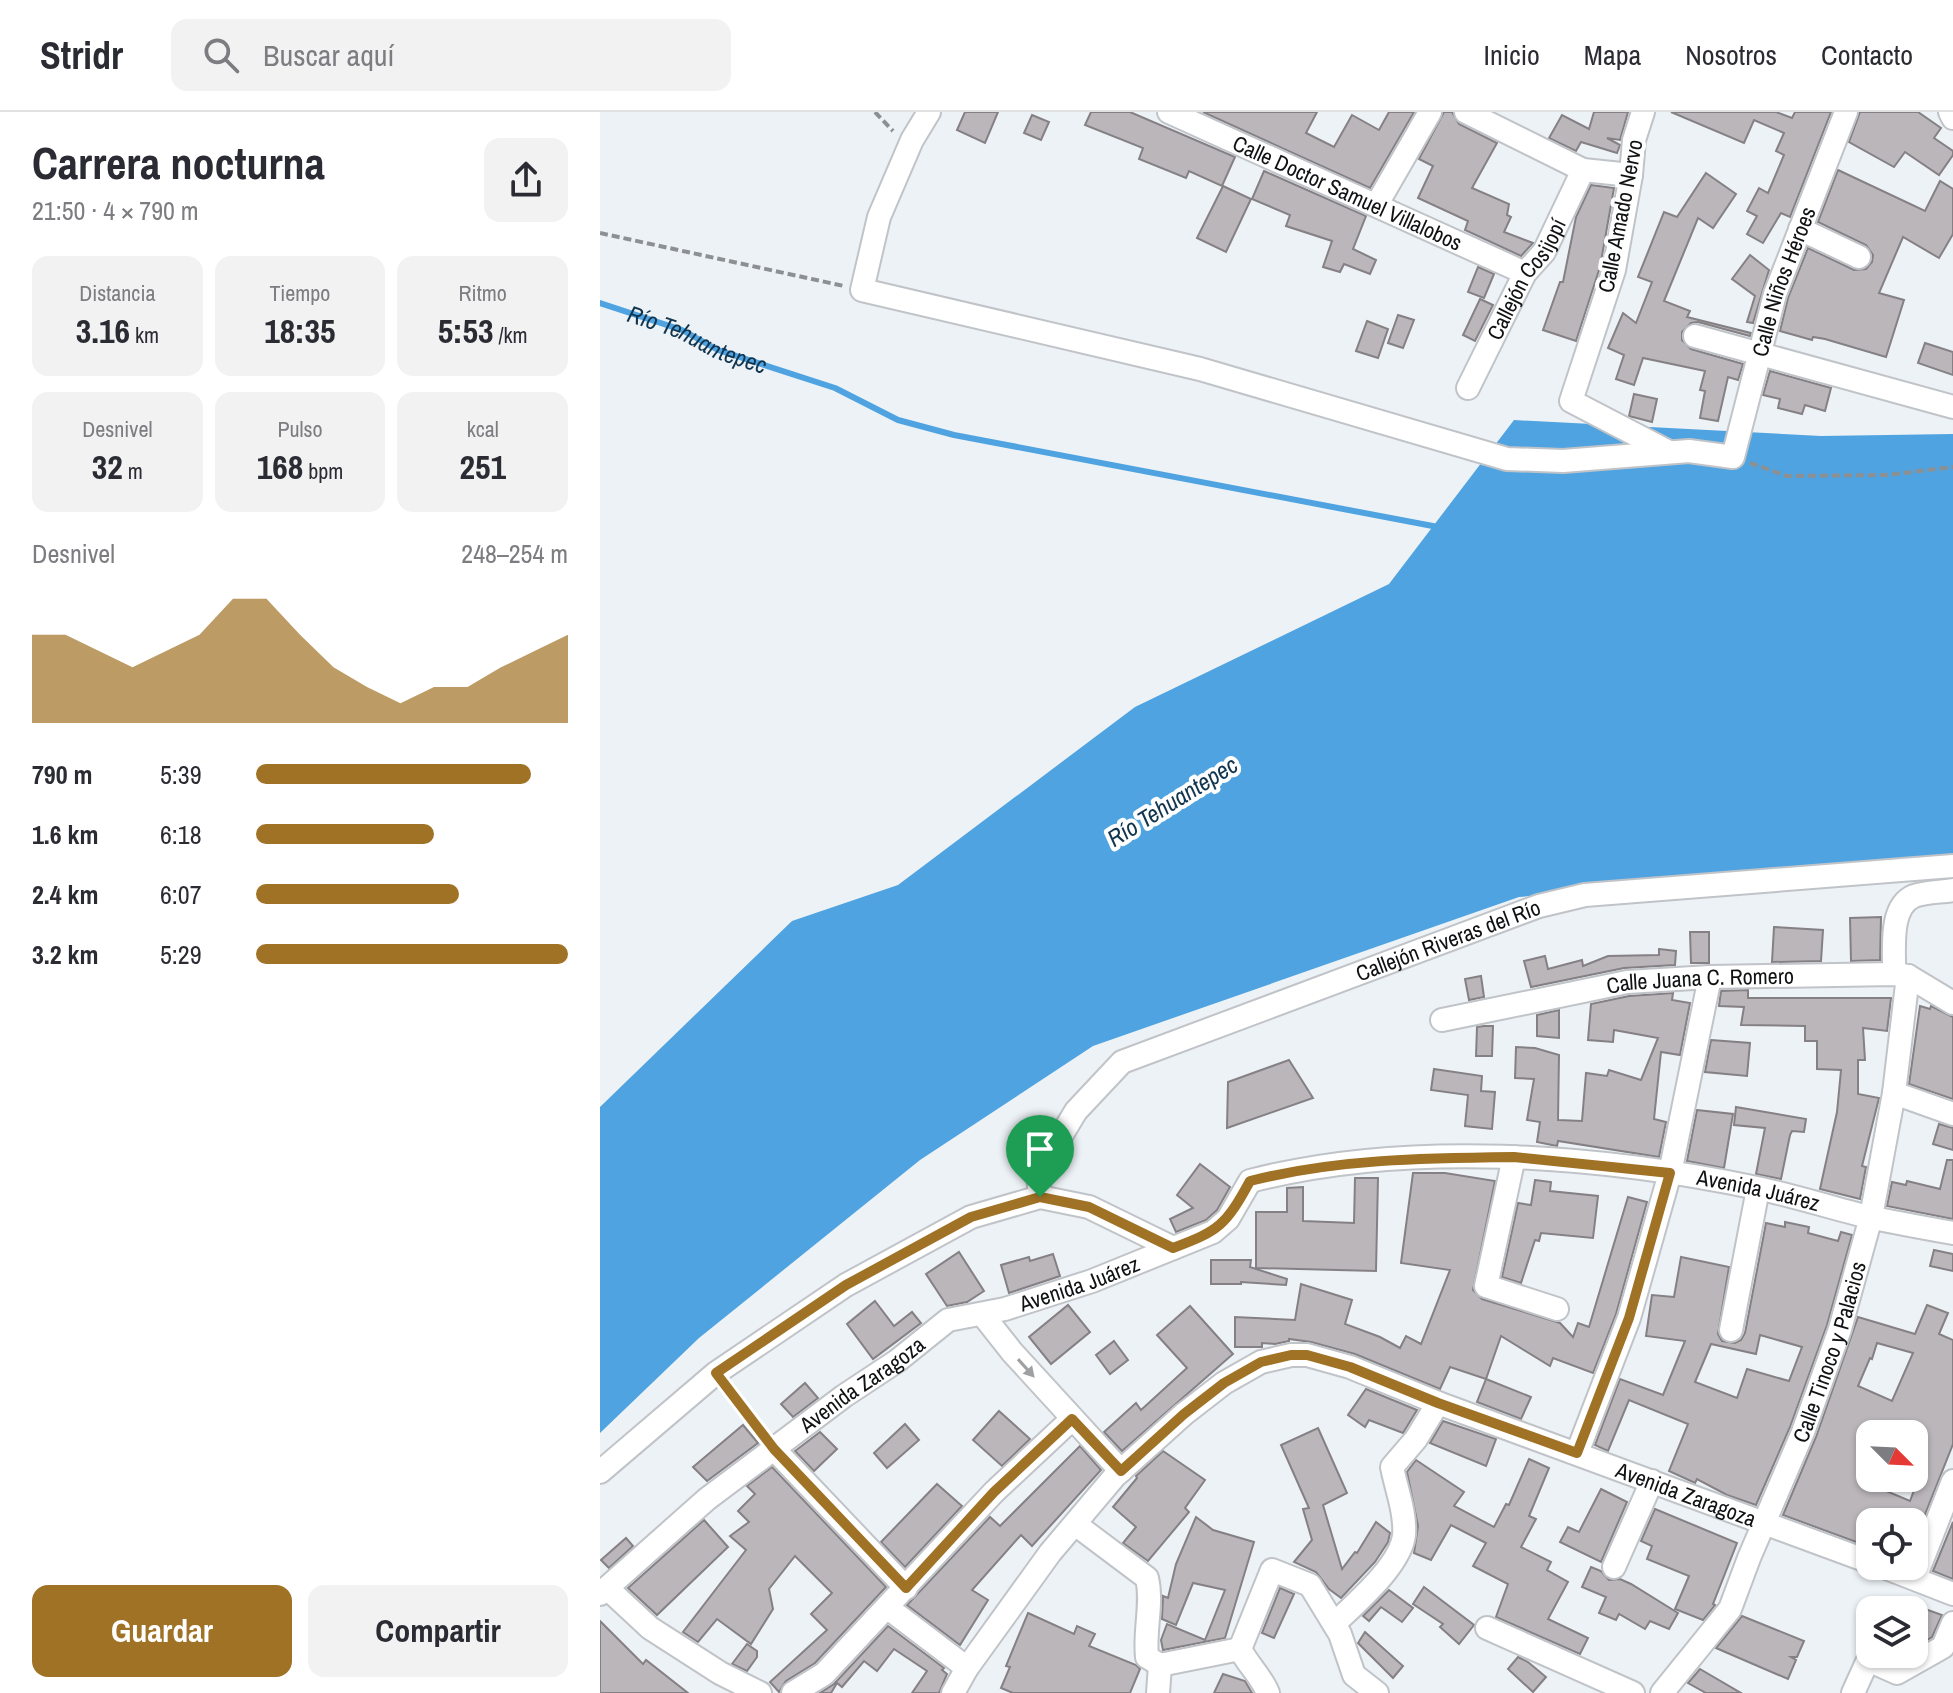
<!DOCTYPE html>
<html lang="es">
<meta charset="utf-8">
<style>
body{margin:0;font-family:"Archivo Narrow",sans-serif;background:#f2f2f3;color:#2b2b33;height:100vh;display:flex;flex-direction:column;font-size:30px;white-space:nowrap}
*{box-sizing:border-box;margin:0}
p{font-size:26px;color:#7c7c81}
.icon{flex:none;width:44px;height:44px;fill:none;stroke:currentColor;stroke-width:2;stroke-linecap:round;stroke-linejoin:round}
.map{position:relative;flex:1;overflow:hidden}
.side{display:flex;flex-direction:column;background:#fff;width:600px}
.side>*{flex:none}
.needle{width:52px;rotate:114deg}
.controls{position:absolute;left:1256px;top:1308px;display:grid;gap:16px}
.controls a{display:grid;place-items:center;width:72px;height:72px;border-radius:16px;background:#fff;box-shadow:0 2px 6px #0004;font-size:40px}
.pin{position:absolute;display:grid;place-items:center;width:68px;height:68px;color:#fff;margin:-82px -34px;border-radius:50% 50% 50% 0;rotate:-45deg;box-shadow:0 0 8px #0007}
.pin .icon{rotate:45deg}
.round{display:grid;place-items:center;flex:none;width:84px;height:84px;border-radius:16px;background:#f2f2f3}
.headline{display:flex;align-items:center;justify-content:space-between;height:136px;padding:0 32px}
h1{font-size:44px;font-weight:700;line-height:60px}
.metrics{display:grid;grid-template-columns:repeat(3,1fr);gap:12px;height:136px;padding:8px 32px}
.metrics div{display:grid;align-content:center;border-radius:16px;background:#f2f2f3;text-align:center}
.metrics b{font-size:34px;font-weight:700}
.metrics small{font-size:22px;font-weight:400}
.metrics p{font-size:22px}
.chart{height:224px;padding:16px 32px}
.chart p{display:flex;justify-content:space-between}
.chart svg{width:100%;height:144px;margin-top:8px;fill:#a07225;opacity:.7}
.cta{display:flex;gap:16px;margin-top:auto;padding:16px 32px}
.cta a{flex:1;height:92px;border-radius:16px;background:#a07225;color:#fff;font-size:32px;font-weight:700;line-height:92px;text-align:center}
.cta a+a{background:#f2f2f3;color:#2b2b33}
ul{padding:0 32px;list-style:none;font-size:26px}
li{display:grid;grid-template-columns:128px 96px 1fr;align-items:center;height:60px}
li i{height:20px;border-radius:10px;background:#a07225}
header{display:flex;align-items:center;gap:48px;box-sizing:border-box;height:112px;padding:0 40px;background:#fff;border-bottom:2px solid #e1e1e2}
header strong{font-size:38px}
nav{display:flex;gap:44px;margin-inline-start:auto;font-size:28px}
.search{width:560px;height:72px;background:#f2f2f3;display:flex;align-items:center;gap:20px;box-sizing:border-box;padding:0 28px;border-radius:16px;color:#7c7c81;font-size:30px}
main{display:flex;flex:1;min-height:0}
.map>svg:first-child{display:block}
.water{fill:#4fa3e0}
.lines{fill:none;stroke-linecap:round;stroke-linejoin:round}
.stream{stroke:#4fa3e0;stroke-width:6}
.building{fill:#bbb6ba;stroke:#848084;stroke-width:2;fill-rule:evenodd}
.minor-casing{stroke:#c0c4c8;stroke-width:26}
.path{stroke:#8d9093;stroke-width:4;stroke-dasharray:8 4;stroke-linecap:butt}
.minor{stroke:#fff;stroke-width:22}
.oneway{fill:#9fa0a1}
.route-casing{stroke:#fff;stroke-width:16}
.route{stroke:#a07225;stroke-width:10}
.labels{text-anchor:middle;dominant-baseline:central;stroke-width:8;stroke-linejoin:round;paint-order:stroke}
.street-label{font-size:22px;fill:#101113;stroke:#fefefe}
.water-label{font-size:24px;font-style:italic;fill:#12354f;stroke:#fefefe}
</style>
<header>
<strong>Stridr</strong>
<div class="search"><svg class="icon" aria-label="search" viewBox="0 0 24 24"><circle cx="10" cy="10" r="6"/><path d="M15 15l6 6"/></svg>Buscar aquí</div>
<nav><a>Inicio</a><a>Mapa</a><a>Nosotros</a><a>Contacto</a></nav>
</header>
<main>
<section class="side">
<div class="headline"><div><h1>Carrera nocturna</h1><p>21:50 · 4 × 790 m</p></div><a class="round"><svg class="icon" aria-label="share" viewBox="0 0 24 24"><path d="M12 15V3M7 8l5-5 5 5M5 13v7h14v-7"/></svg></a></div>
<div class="metrics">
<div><p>Distancia</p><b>3.16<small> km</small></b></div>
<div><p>Tiempo</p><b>18:35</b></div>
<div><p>Ritmo</p><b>5:53<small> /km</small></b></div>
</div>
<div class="metrics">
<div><p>Desnivel</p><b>32<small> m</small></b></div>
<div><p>Pulso</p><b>168<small> bpm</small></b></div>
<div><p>kcal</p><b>251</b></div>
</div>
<div class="chart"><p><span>Desnivel</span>248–254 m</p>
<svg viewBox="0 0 160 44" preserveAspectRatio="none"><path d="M0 44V17L10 17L20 22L30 27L40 22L50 17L60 6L70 6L80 17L90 27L100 33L110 38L120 33L130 33L140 27L150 22L160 17V44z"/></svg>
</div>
<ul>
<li><b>790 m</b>5:39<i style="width:88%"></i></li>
<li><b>1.6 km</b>6:18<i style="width:57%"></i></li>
<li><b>2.4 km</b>6:07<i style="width:65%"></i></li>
<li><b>3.2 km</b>5:29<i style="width:100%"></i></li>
</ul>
<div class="cta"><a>Guardar</a><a>Compartir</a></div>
</section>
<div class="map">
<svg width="1353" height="1581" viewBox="0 0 1353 1581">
<rect width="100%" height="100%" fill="#edf2f6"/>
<polygon class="water" points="914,308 1221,324 1353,322 1353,751 919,785 493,934 320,1048 99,1226 0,1321 0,995 192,809 298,773 535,595 789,472"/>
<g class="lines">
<path class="stream" id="s1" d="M0 191 82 218 118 238 235 276 298 308 354 323 838 415"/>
</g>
<g class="building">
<polygon points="365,0 398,0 385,31 357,18"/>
<polygon points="491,0 530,0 635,45 622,74 589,59 586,66 539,47 543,36 485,13"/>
<polygon points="603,0 717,0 706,21 734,35 752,3 779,18 789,0 814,0 770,76"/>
<polygon points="844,0 852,0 859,12 897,31 872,76 909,92 907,103 911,105 904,120 933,131 921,144 865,118 868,109 818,86 833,54 819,47"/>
<polygon points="994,0 1028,0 1020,28 1007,26 1020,33 1017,41 981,30 976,39 949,26 962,3 989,17"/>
<polygon points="1071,0 1176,0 1192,6 1195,0 1231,0 1190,105 1181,101 1163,131 1147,122 1157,104 1147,99 1159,76 1168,81 1184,43 1176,39 1184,21 1154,8 1144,31"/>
<polygon points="1260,0 1318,0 1341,16 1334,26 1353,39 1353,43 1339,63 1305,40 1294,55 1249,30"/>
<polygon points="432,3 449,10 441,28 424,21"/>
<polygon points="1238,58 1325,99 1340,69 1353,77 1353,122 1339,146 1303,125 1279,181 1304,188 1286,245 1225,227 1213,225 1212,228 1180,219 1188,186 1208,136 1254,158 1266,157 1272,150 1273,143 1266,133 1218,110"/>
<polygon points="664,59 766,104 753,137 776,148 770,162 744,152 740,160 723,155 732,129 686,114 690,103 652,87"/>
<polygon points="1106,61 1136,82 1113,116 1098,106 1064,189 1090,199 1087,205 1151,221 1150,224 1098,210 1091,211 1082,220 1082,228 1091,237 1143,252 1138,268 1128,265 1118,309 1100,306 1105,279 1100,278 1105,259 1043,246 1034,273 1016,267 1024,243 1008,236 1023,201 1036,211 1052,170 1038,165 1064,100 1077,105"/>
<polygon points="991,73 1014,76 1000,155 976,229 943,218 960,170 963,170 976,105"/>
<polygon points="623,74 651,87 626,140 597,126"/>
<polygon points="1150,143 1169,158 1153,211 1147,210 1155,184 1132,167"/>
<polygon points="878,155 894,162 884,186 868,180"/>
<polygon points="880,187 893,193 875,229 863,223"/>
<polygon points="798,203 814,208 803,236 788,231"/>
<polygon points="767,209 788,217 778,246 756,239"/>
<polygon points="1325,231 1353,240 1353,263 1318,251"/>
<polygon points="1170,259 1231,276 1225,299 1205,293 1202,302 1178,296 1180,287 1163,283"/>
<polygon points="1034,282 1057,287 1052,310 1029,304"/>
<polygon points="1281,805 1280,848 1251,849 1250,806"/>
<polygon points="1174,815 1223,818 1221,849 1172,850"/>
<polygon points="1090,820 1109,820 1109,851 1091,851"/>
<polygon points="1059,837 1076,839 1075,853 1024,856 931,875 924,849 945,844 948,857 982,848 983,854 1008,844 1059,843"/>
<polygon points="881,864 884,885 869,888 865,867"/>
<polygon points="1148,878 1148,886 1291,886 1287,919 1263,916 1265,948 1258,948 1258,982 1279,986 1262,1054 1266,1055 1260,1087 1220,1077 1237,1000 1241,958 1217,957 1217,929 1205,929 1205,914 1141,913 1144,895 1119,894 1121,879"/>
<polygon points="1073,881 1072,888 1090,891 1080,943 1061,940 1054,1007 1066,1010 1059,1045 958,1029 957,1034 937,1030 940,1010 927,1008 934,967 915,966 916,935 935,936 959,943 958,1008 982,1009 986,961 1007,964 1009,958 1041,968 1058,926 1014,918 1013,930 988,928 991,892 1029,884"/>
<polygon points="1320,894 1330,897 1331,894 1353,905 1353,987 1309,972"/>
<polygon points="959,898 959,926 937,924 937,903"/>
<polygon points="884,914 893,914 892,944 876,944 877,915"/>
<polygon points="1111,928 1150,931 1147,964 1105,960"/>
<polygon points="689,948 713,986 627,1016 628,970"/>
<polygon points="834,957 882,964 881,979 895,980 892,1017 865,1014 868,983 831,978"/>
<polygon points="1136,995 1206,1007 1204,1020 1192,1019 1190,1023 1181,1067 1156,1062 1165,1016 1134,1013"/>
<polygon points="1097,998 1133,1002 1124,1056 1087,1049"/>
<polygon points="1339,1012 1353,1016 1353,1038 1333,1032"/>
<polygon points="1347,1048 1353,1048 1353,1107 1287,1094 1292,1070 1306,1073 1307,1069 1340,1077"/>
<polygon points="600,1052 630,1075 617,1098 606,1108 576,1120 570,1107 593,1096 577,1083"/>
<polygon points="813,1061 845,1061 895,1069 873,1178 882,1187 960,1211 973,1225 978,1211 989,1215 1028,1085 1047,1090 1016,1202 993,1261 953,1246 950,1254 901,1224 886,1267 850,1255 840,1277 755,1242 711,1230 689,1227 689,1229 675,1232 662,1231 662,1235 635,1235 635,1205 695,1208 701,1172 752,1188 745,1212 780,1225 800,1236 806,1224 821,1232 850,1158 801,1151"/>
<polygon points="755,1066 778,1066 776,1159 656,1156 656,1100 687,1100 687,1076 703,1075 703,1109 754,1111"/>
<polygon points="935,1068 951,1070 950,1079 998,1084 993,1126 941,1121 939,1129 935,1128 921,1171 902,1165 918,1091 931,1093"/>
<path d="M1185 1110 1209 1115 1208 1121 1238 1129 1241 1120 1252 1123 1227 1213 1190 1315 1156 1393 1127 1383 1097 1367 1095 1371 1069 1359 1088 1312 1029 1288 1008 1339 995 1333 1020 1267 1063 1283 1085 1229 1046 1224 1052 1183 1074 1185 1081 1145 1129 1155 1118 1222 1122 1229 1135 1231 1141 1228 1145 1221 1166 1111 1185 1115ZM1160 1223 1202 1235 1189 1269 1147 1257 1137 1286 1095 1270 1111 1232 1156 1242Z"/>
<polygon points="1334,1138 1353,1142 1353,1159 1330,1154"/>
<polygon points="359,1140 384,1179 367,1190 347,1194 326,1162"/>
<polygon points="453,1142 460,1164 409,1181 401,1153 429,1145 430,1149"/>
<polygon points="611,1148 651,1148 650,1155 687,1167 686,1173 641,1170 641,1172 611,1172"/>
<polygon points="275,1189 294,1214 312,1200 321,1211 273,1247 247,1212"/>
<polygon points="468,1193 490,1220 451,1252 429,1225"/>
<path d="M1327 1193 1348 1201 1339 1222 1353 1228V1332L1314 1430V1410H1270V1435L1183 1403 1216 1325 1258 1205 1315 1222ZM1277 1231 1313 1241 1292 1289 1258 1274 1270 1246 1272 1247ZM1270 1322H1314V1342L1326 1346 1310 1389 1262 1369 1270 1348Z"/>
<polygon points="590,1194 633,1242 522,1339 504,1320 536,1291 541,1298 587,1256 557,1223"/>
<polygon points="514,1229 528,1248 510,1262 496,1243"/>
<polygon points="886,1267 931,1285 921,1307 877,1290"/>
<polygon points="205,1271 218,1286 193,1305 181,1292"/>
<polygon points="766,1277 817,1298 803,1321 769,1308 765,1315 748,1303"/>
<polygon points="399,1299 430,1327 402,1354 373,1328"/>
<polygon points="843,1309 896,1327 886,1354 830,1331"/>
<polygon points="305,1312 319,1328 287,1356 274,1341"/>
<polygon points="143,1313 158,1331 107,1369 93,1355"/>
<polygon points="718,1316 747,1381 723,1393 742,1457 755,1440 757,1441 776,1410 790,1421 788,1430 775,1450 741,1486 729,1477 716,1460 694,1450 712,1428 703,1397 709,1396 681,1333"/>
<polygon points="220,1320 237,1337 214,1359 195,1339"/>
<polygon points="480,1334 501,1358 432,1434 421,1423 372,1478 388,1488 360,1533 307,1493 390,1405 400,1414"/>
<polygon points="563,1339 605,1368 585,1396 589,1400 548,1449 523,1431 536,1415 513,1395 537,1366 536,1364"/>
<polygon points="929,1347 949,1356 929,1404 936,1407 921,1435 951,1450 947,1458 968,1470 948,1507 988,1526 980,1542 896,1505 908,1472 873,1454 886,1431 851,1413 831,1448 814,1441 818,1414 807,1360 816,1348 864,1380 854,1394 894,1415 906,1392 909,1393"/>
<polygon points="172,1355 286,1475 215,1551 186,1569 179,1580 170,1570 227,1518 211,1502 232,1481 195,1444 169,1477 173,1497 151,1532 117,1507 98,1530 83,1520 146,1438 130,1424 149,1410 138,1399 155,1382 147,1374"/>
<polygon points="337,1372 362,1394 305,1455 281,1430"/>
<polygon points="1001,1377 1027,1390 1001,1450 960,1430 968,1415 979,1420"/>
<polygon points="1055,1397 1137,1431 1113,1492 1115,1493 1103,1508 1075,1497 1089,1464 1047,1447 1052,1434 1041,1429"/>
<polygon points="596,1405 613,1418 654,1430 625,1526 563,1538 561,1528 567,1512 605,1528 625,1478 593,1471 576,1513 562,1507 563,1484 568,1486 576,1452"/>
<polygon points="104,1408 128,1435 57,1503 28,1476"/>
<polygon points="1353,1410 1353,1467 1333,1459"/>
<polygon points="26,1426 33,1434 9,1456 1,1448"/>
<polygon points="991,1455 1001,1459 1009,1468 1020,1467 1031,1472 1078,1501 1069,1517 1050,1509 1045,1517 1019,1502 1016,1508 999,1501 1006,1485 982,1475"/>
<polygon points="824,1475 874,1513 859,1532 840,1515 843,1512 813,1492"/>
<polygon points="680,1476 694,1482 674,1526 662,1521"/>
<polygon points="789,1478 813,1496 802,1510 781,1495 769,1509 763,1504"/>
<polygon points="1314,1493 1342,1503 1332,1525 1324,1530 1314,1528"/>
<polygon points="428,1501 474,1522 477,1514 495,1522 489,1534 536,1553 540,1557 530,1581 413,1581 401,1576 410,1555 406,1554"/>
<polygon points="1142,1504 1204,1529 1197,1545 1191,1545 1196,1548 1188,1567 1116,1536"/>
<polygon points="0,1509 43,1552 46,1548 88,1581 0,1581"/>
<polygon points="288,1514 344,1556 342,1558 347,1562 339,1581 312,1581 327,1559 294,1537 277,1559 264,1549 242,1575 237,1571 231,1581 220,1581 234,1572"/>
<polygon points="765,1520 803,1554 793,1566 758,1531"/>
<polygon points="147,1532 157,1539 157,1545 147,1559 132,1552"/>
<polygon points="918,1545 928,1550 946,1565 933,1580 908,1557"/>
<polygon points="1100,1557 1141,1581 1106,1581 1088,1571"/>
<polygon points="623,1562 645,1569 652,1581 614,1581"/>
</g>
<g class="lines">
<defs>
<g id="minor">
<path id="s2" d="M329 0 312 28 279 105 262 178 600 257 907 347 963 349 1089 339 1133 345 1175 182 1246 0"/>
<path id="s3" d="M569 0 925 161"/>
<polyline points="866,0 983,58 1031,63"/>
<polyline points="1043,0 1034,28 1031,63 1014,158 971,289 1069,340"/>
<polyline points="1350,0 1353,6"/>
<polyline points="777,92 830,0"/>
<polyline points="1200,117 1259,145"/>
<polyline points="1095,224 1353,295"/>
<path id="s4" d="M868 276 925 161 944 140 983 58"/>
<path d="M1294 862C1295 840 1288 795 1314 784 1325 780 1341 780 1353 778"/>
<path id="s5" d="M842 908 1027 870 1110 865 1294 862 1308 864 1353 891"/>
<polyline points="1294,981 1353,1002"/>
<polyline points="914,1045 886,1174 957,1197"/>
<path id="s6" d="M440 1085 438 1062 476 999 522 950 939 794 985 783 1353 754"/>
<polyline points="382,1202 412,1240 521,1359"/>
<polyline points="1131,1218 1158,1077"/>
<polyline points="174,1337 306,1476"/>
<polyline points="977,1341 1029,1206 1070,1061 1110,865"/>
<polyline points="0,1360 116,1261 246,1173 371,1105 440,1085 489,1095 573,1136"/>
<path d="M475 1412 547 1466C553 1491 544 1518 547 1545L560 1553 558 1581"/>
<polyline points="1281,1454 1353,1482"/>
<polyline points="1014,1455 1052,1369"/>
<polyline points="1315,1466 1353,1369"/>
<polyline points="7,1476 50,1516 120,1561 160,1581"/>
<path id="s7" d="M0 1482 107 1387 244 1284 297 1249 348 1208 405 1197 492 1169 613 1120 628 1107 650 1069C808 1028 998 1043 1157 1076 1195 1084 1232 1096 1269 1105 1297 1111 1325 1116 1353 1121"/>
<polyline points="288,1496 367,1556"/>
<path d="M734 1512C755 1492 801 1453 804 1423 806 1402 796 1376 792 1355L816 1327 838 1291"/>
<polyline points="887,1516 1033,1581"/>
<polyline points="640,1537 672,1458 710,1473 740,1522 754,1563 777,1581"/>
<path d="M640 1537C648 1553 661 1564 668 1581"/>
<polyline points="560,1553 640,1537"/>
<polyline points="193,1581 224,1562 394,1380 472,1307"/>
<path id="s8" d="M353 1581 367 1556 450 1441 515 1364 584 1302 624 1271 661 1250 691 1243H707L750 1255 838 1291 1270 1450"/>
<path id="s9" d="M1062 1581 1130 1497 1149 1446 1203 1320 1240 1217 1271 1105 1294 981 1308 864"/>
<polyline points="1253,1581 1268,1548 1297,1561 1343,1535 1353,1511"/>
</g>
</defs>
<use href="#minor" class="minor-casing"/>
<g class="path">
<polyline points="275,0 293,19"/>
<polyline points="0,121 244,174"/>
<polyline points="1150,351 1187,364 1287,363 1353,355"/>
<polyline points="127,1276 161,1320"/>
</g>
<use href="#minor" class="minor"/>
</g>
<defs><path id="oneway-solid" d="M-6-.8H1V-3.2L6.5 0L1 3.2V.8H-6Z" transform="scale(2)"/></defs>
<use class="oneway" href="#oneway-solid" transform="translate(426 1256) rotate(48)"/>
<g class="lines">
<defs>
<path id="route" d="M914 1045 1070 1061 1029 1206 977 1341 838 1291 750 1255 707 1243H691L661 1250 624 1271 584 1302 521 1359 472 1307 394 1380 306 1476 174 1337 116 1261 246 1173 371 1105 440 1085 489 1095 573 1136C619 1119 626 1113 650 1069 736 1047 825 1046 914 1045Z"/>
</defs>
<use href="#route" class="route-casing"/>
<use href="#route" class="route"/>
</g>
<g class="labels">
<g class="street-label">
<text stroke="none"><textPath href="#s3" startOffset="196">Calle Doctor Samuel Villalobos</textPath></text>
<text transform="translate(1020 104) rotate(-79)">Calle Amado Nervo</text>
<text stroke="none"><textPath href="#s4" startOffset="124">Callejón Cosijopí</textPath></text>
<text stroke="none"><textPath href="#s2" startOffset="1268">Calle Niños Héroes</textPath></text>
<text stroke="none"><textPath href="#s6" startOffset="512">Callejón Riveras del Río</textPath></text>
<text stroke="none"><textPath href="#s5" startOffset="262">Calle Juana C. Romero</textPath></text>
<text stroke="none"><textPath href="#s7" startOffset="1300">Avenida Juárez</textPath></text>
<text stroke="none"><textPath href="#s7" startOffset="580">Avenida Juárez</textPath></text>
<text stroke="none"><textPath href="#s9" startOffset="384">Calle Tinoco y Palacios</textPath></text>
<text stroke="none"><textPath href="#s7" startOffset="336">Avenida Zaragoza</textPath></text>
<text stroke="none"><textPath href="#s8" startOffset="908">Avenida Zaragoza</textPath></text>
</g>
<g class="water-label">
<text stroke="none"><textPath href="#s1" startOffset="104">Río Tehuantepec</textPath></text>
<text transform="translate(572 689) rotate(-32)">Río Tehuantepec</text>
</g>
</g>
</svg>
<div class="controls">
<a><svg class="needle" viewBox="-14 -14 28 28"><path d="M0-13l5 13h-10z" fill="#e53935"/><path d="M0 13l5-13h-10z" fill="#7c7c81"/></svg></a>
<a><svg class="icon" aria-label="locate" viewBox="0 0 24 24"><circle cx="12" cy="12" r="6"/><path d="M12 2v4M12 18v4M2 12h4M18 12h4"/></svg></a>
<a><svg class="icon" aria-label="layers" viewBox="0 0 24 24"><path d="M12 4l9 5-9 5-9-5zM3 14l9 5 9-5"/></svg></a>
</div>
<div class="pin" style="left:440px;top:1085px;background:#1e9e55"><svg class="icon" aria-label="arrive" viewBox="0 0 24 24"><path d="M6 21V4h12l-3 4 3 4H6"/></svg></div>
</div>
</main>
